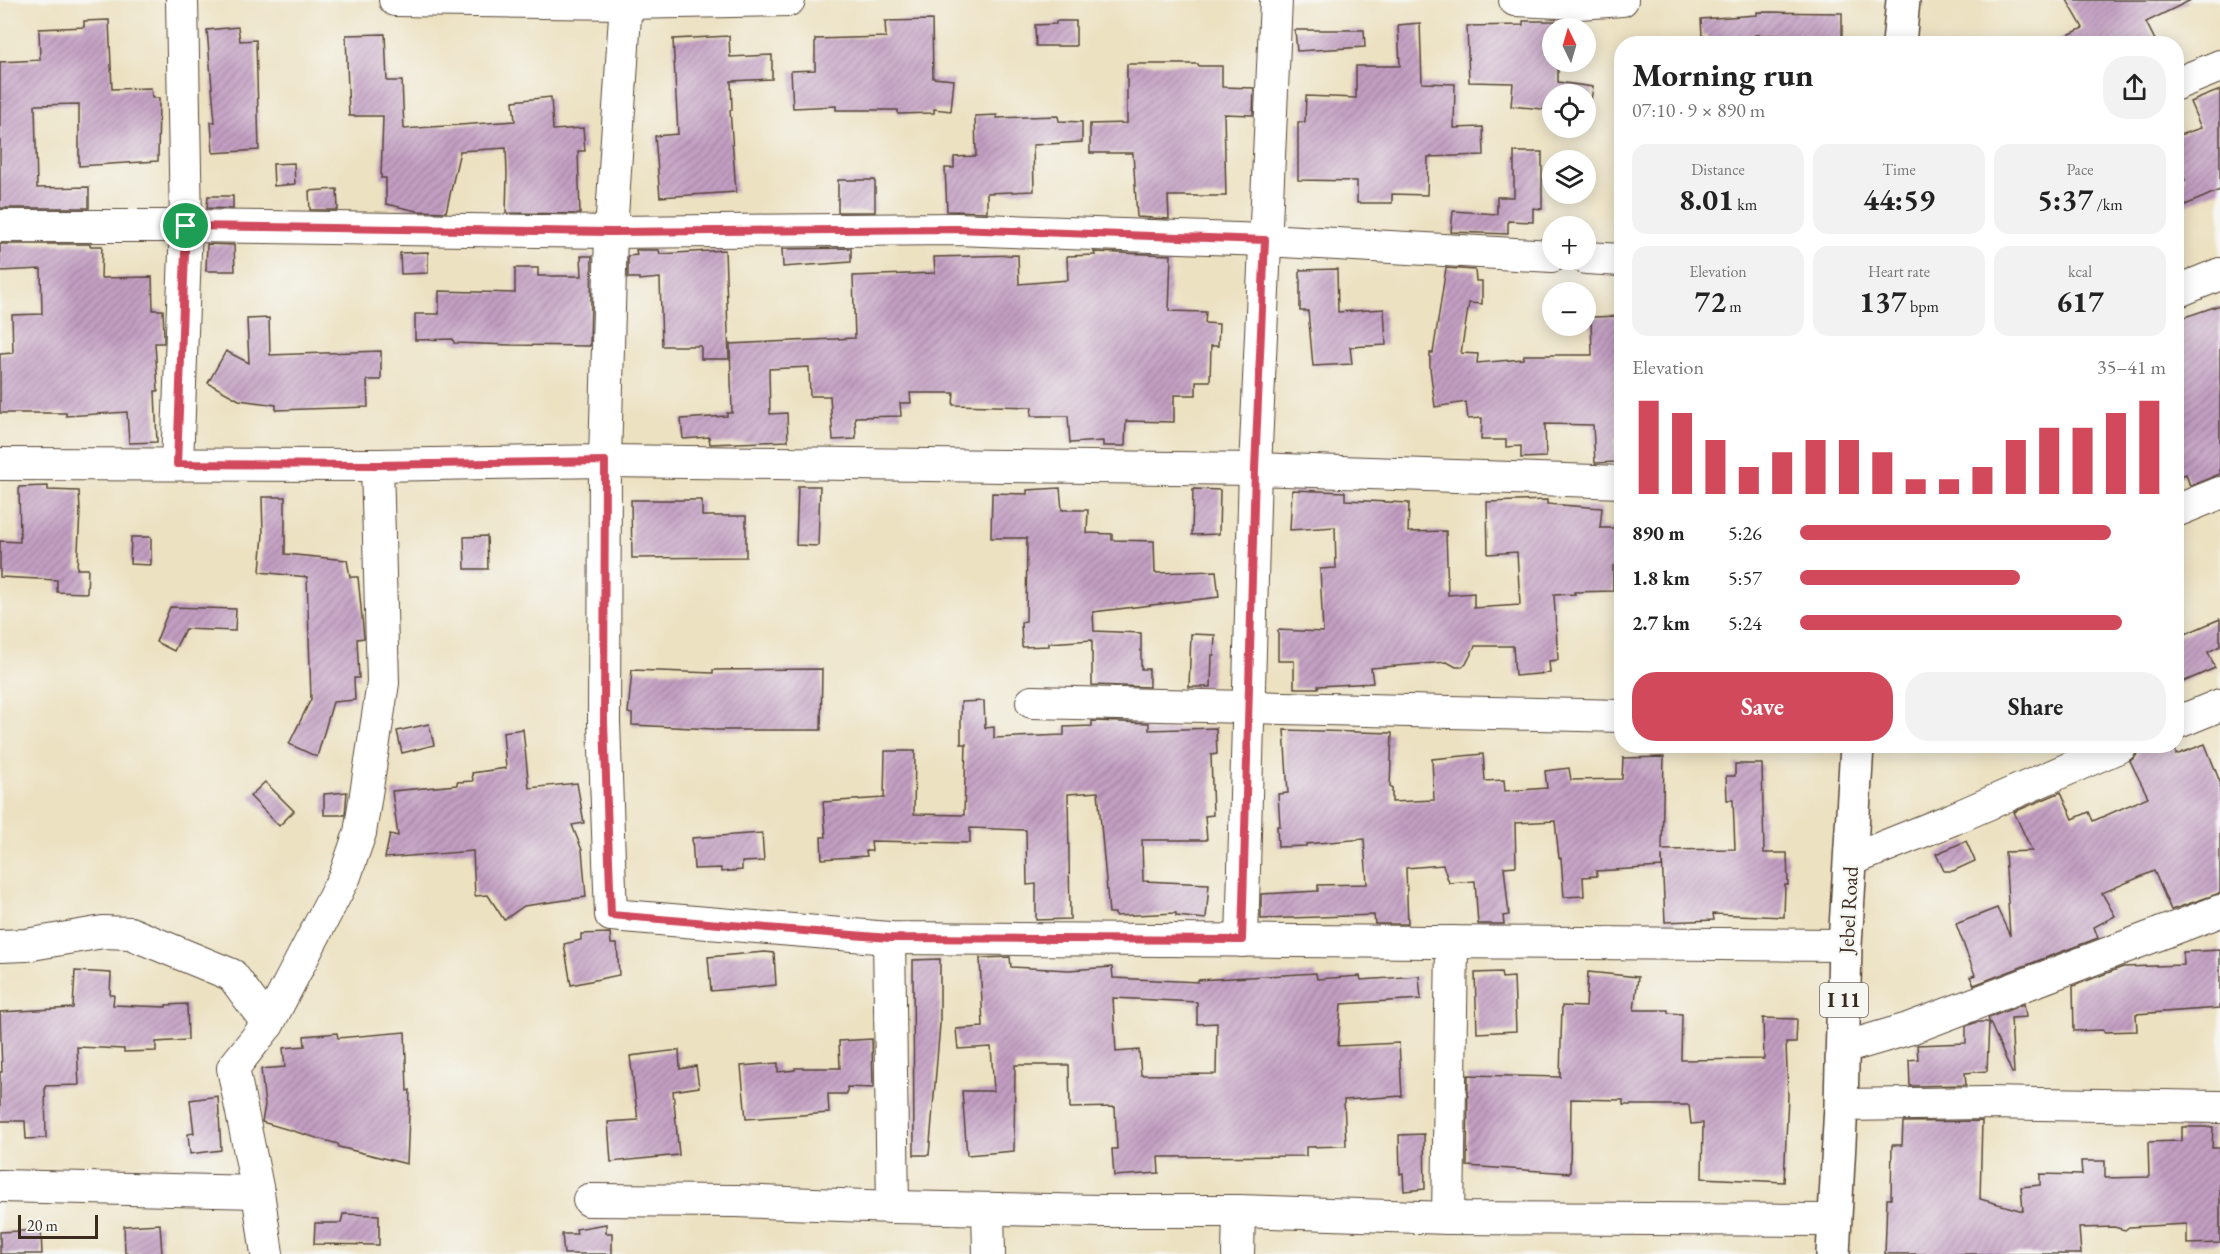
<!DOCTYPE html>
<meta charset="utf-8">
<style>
body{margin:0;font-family:"EB Garamond",serif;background:#f2f2f2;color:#222;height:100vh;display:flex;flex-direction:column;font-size:22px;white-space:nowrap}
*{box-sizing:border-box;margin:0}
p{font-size:20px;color:#767676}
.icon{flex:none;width:33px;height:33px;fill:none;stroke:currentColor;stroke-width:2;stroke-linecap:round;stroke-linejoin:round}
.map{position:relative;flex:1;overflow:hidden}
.drawer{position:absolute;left:1614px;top:36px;width:570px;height:717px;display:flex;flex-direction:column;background:#fff;border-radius:24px;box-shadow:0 3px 15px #0003}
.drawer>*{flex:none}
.needle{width:39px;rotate:355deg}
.controls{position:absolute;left:1542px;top:18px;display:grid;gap:12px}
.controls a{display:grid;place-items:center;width:54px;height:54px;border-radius:50%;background:#fff;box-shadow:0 3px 15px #0003;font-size:30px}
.scale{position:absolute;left:18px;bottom:15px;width:80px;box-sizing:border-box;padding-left:6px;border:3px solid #3b2a1e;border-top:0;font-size:16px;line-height:21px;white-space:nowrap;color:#3b2a1e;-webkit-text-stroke:4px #f6f6f2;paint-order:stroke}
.pin{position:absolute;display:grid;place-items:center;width:51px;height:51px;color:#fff;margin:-26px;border:3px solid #fff;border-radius:50%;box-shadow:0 2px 6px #0007}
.round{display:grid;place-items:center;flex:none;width:63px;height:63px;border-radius:24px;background:#f2f2f2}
.headline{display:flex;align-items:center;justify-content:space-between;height:102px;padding:0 18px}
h1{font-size:33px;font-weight:700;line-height:45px}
.metrics{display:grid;grid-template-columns:repeat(3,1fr);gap:9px;height:102px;padding:6px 18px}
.metrics div{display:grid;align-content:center;border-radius:15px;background:#f2f2f2;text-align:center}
.metrics b{font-size:30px;font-weight:700}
.metrics small{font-size:16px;font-weight:400}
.metrics p{font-size:16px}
.chart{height:168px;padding:12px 18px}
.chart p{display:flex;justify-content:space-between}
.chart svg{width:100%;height:108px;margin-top:6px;stroke:#d1495b;stroke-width:6}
.cta{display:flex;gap:12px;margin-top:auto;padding:12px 18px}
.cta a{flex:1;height:69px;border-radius:24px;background:#d1495b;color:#fff;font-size:24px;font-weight:700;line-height:69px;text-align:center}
.cta a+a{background:#f2f2f2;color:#222}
ul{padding:0 18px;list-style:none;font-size:20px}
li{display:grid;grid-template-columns:96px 72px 1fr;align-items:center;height:45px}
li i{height:15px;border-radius:8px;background:#d1495b}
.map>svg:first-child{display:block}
.building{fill:url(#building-hatch);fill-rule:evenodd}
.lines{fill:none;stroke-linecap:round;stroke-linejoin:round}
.minor-casing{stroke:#564536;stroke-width:34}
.primary-casing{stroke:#564536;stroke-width:36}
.minor{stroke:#fff;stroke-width:32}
.primary{stroke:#fff;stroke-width:33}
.route-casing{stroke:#fff;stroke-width:12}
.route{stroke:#d1495b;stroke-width:8}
.labels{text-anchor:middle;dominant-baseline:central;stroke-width:4.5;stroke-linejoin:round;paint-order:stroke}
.shield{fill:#f6f6f2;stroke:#73675e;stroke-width:1.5}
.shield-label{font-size:20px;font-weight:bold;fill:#3b2a1e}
.street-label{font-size:21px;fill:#3b2a1e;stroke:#f6f6f2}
</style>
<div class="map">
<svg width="2220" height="1254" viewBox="0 0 2220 1254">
<defs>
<pattern id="building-hatch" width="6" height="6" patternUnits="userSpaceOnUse" patternTransform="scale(1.5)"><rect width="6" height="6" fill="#c39fc3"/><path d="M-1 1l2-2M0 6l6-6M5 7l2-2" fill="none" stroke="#a0829e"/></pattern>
</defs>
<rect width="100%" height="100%" fill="#f6f6f2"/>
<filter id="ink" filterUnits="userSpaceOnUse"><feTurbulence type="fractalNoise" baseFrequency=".0167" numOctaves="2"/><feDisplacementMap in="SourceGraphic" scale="12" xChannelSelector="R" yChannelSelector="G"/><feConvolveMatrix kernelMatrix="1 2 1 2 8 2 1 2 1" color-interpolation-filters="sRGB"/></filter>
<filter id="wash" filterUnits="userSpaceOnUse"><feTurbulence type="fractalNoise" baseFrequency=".008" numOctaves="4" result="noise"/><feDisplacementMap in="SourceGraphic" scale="24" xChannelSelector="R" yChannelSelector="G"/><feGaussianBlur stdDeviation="1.35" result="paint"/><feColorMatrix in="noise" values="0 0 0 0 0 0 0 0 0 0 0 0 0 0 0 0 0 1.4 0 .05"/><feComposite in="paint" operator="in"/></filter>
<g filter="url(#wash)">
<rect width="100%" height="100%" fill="#ece1c1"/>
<g id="blocks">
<g class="building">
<polygon points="2067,0 2191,0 2146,22 2157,44 2049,44 2083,28"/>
<polygon points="1757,12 1842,13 1842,40 1807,40 1807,35 1755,35 1755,44 1709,44 1708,36 1702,36 1701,19 1757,15"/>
<polygon points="109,20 112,89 151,88 152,98 159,98 158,161 79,166 79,104 35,105 37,188 89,187 89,208 0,208 0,62 40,60 39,29 84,27 84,21"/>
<polygon points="932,20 933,78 954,80 951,111 934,109 934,113 898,114 898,110 836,110 836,106 793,108 791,71 815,70 815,39 886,37 885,21"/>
<polygon points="1056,21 1076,21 1076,46 1036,46 1035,25 1056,24"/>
<polygon points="1523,21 1559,21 1559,28 1552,28 1552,62 1558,62 1558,82 1593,87 1589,114 1586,113 1586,94 1552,94 1552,110 1511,106 1513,83 1469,82 1467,26 1523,25"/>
<polygon points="1420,23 1422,83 1455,84 1454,128 1483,127 1484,155 1428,157 1427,195 1392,194 1392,203 1357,203 1357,181 1298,180 1298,122 1305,122 1306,96 1356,98 1356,66 1400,66 1398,25"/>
<polygon points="238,27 240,41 256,40 259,150 213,153 211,122 215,122 207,30"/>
<polygon points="1295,30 1364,30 1365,47 1297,51"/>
<polygon points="385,34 387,81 402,81 404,129 515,121 513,101 551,97 553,130 583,128 585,151 578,151 580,214 506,213 507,174 506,148 460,151 446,212 417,211 386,204 386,178 381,178 383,116 349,116 346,35"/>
<polygon points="729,36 730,57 772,55 772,79 731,81 732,110 730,110 736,192 660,197 655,136 678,134 673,39"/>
<polygon points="1127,64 1198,64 1199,66 1222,66 1222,87 1254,88 1253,115 1224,114 1226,196 1168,196 1169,219 1137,217 1133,153 1090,153 1090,124 1127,123"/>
<polygon points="2220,90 2220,190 2176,209 2176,181 2185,180 2176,157 2176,136 2201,128 2190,102"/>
<polygon points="997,115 997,118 1058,116 1059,121 1082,122 1082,142 1033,145 1034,191 987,193 987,212 947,211 945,168 954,168 954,157 976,156 975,116"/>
<polygon points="1514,152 1542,152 1542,209 1533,208 1533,222 1508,221 1508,234 1451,232 1453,211 1497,214 1497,197 1514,197"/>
<polygon points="294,163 295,184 274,186 273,164"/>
<rect x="838" y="180" width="37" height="32"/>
<polygon points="337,189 338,210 310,210 309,191"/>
<polygon points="208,196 233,196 233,209 207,208"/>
<polygon points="0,244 90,244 90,246 102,246 101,278 152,277 153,310 163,310 164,337 164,343 155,343 158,391 155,391 157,442 129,443 127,412 66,416 66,413 0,413 0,354 13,353 12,315 42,314 41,269 0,271"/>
<polygon points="207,244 234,245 235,271 206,271"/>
<polygon points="851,248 851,262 783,267 782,249"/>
<polygon points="636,250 659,250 660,254 725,250 729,359 701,359 701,346 662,346 660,278 639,280 639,278 628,278 628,256 637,255"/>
<polygon points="428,252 428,273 401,274 400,253"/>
<polygon points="1094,252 1171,255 1169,311 1206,312 1205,323 1219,324 1218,346 1211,346 1210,381 1196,381 1196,395 1174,395 1174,422 1126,421 1125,446 1103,446 1103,441 1070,443 1068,416 1031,416 1032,407 953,405 954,393 910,393 911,403 900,403 901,416 855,417 856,439 833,440 830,396 810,396 809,367 769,369 770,414 787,413 788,441 710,444 709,437 683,439 681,419 727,416 727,413 732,413 730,344 855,338 853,276 935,273 934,257 1018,255 1019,284 1068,280 1067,256 1095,255"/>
<polygon points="581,256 592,256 590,346 511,345 454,343 453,339 415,340 415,314 439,314 439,291 515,293 515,268 538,268 538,276 582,276"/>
<polygon points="1446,268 1475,270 1476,281 1482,281 1482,304 1469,303 1461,353 1478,354 1477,363 1523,359 1524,355 1592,355 1591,317 1622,316 1622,356 1618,356 1619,382 1617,382 1619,438 1615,438 1616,462 1595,463 1593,425 1545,424 1546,457 1521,458 1521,446 1506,447 1506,440 1481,440 1482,418 1468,419 1466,402 1435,407 1430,368 1430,353 1433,353"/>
<polygon points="1337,269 1338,312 1384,309 1386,345 1350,347 1352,364 1313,366 1308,311 1300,311 1300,270"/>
<polygon points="2220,305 2220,474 2190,486 2186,474 2176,478 2176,320"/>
<polygon points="269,318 270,355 381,351 381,380 367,380 368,407 276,410 276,405 239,400 208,383 226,351 249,363 247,319"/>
<polygon points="48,486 48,490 79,491 80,512 77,569 88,569 87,593 57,592 57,580 0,577 0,541 20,542 19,487"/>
<polygon points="798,486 820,486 818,546 796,545"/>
<polygon points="1060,488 1062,510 1088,510 1087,533 1112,534 1112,540 1154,541 1155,573 1216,571 1219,597 1093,612 1094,631 1141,633 1141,669 1149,669 1149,687 1092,685 1092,640 1049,643 1049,646 1022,647 1021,622 1026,621 1027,538 991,538 992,493 1027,494 1027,490"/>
<polygon points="1193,489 1220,490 1219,534 1192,535"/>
<polygon points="1292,490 1345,492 1345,500 1409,503 1408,532 1446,531 1448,595 1474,593 1474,608 1520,605 1517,552 1488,554 1487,502 1547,500 1547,504 1602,508 1600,528 1622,528 1622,566 1613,566 1613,591 1574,592 1575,594 1554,595 1558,660 1549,661 1550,673 1515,676 1513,646 1475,646 1466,664 1462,667 1456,667 1447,662 1371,668 1373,683 1318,686 1318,688 1294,688 1294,661 1278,661 1278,630 1323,632 1320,569 1336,568 1335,527 1290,530"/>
<polygon points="262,497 285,497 285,554 347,560 350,577 358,577 364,638 357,639 359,678 354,678 355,700 333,702 317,757 289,744 311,699 307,577 260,572 263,534"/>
<polygon points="631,500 702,500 702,516 746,516 746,557 632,558"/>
<polygon points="487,536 488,569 465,569 464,537"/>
<polygon points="131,537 151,537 151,565 130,564"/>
<polygon points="170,607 236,609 235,631 185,629 174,651 156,642"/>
<polygon points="2220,619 2220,646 2208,652 2215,668 2176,685 2176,638"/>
<polygon points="1191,634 1215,635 1214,655 1212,655 1211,687 1189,687"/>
<polygon points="822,669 821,730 713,730 713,729 632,725 632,714 628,713 632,670 713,673 713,670"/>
<polygon points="984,701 985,728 994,727 994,738 1064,735 1064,727 1092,726 1092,721 1149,723 1149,730 1216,728 1217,754 1211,755 1213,815 1205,816 1207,840 1142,840 1143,881 1209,884 1206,919 1176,916 1176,913 1115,916 1115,913 1109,913 1098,792 1068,794 1070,919 1036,920 1036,884 1027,885 1026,830 970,828 970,843 871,841 872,851 866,851 867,856 822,859 821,837 826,837 823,802 884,798 885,751 915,751 914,814 964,815 966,744 961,744 961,702"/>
<polygon points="429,724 434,745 402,753 397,731"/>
<polygon points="523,729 529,788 577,783 584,823 572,825 582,850 586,897 524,906 504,920 488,895 475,896 473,851 385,858 390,834 398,836 392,791 457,785 457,782 473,781 472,773 506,768 503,732"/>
<polygon points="1284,730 1392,733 1390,787 1392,787 1392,802 1434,800 1432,759 1483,754 1485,781 1504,780 1505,791 1547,788 1545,771 1569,768 1571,780 1622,779 1623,758 1664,757 1662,850 1735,849 1733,800 1727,800 1726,776 1735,776 1735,764 1762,764 1764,853 1787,853 1788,885 1785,885 1784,917 1713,914 1714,920 1665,922 1662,855 1662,867 1596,871 1597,876 1583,877 1584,896 1564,897 1561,858 1559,858 1555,821 1515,823 1516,866 1504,867 1509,915 1503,916 1504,924 1478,924 1475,881 1449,883 1443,865 1406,868 1408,924 1375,924 1374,915 1261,919 1261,894 1318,891 1318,885 1367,884 1364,839 1306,844 1306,846 1278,847 1277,826 1280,826 1278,794 1288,793"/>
<polygon points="2205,744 2220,782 2220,893 2171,910 2154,871 2102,893 2115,916 2094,927 2098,938 1974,985 1970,977 1975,975 1956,924 1997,908 2010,936 2005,852 2032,851 2014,812 2061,792 2073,819 2089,812 2093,821 2148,797 2130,761 2136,756 2139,746 2175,746 2176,755"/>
<polygon points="265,782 294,811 279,826 250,796"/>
<polygon points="347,792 345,815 324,815 324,794"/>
<polygon points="762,833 764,861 742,862 742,870 721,872 721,868 694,869 692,838"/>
<polygon points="1966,841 1975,861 1953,871 1944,871 1936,854"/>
<polygon points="610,933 611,944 617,944 619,975 571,985 564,944 581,940 581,934"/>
<polygon points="2220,950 2220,1008 2136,1014 2137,1031 2104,1032 2104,1030 2074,1031 2073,986 2123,967 2184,965 2183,952"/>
<polygon points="765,952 774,953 776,985 711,991 708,957"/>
<path d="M1010 957 1011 967 1069 970 1112 967 1113 978 1198 982V980L1316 973 1317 979 1360 976 1361 980 1419 976 1421 999 1341 1004 1338 1046 1399 1043 1402 1096 1344 1100 1346 1146 1306 1147V1156L1158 1157 1159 1173 1114 1176 1112 1149H1117L1115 1107 1070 1108 1069 1065H1015L1014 1151 967 1155 962 1091H994L991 1047 958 1049 956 1029 983 1027 980 958ZM1113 998 1197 1002V1024L1217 1023 1216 1074 1141 1075 1139 1050 1116 1052Z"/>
<polygon points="940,959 940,1024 929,1155 914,1155 913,960"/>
<polygon points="75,971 111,973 110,995 114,995 113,1005 166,1007 166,1005 187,1004 188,1040 156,1042 156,1051 124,1052 124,1049 77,1047 79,1085 45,1086 46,1138 26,1139 25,1121 0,1121 0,1072 2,1072 0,1012 73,1008"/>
<polygon points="1501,972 1502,978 1514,977 1516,1031 1477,1033 1475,973"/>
<polygon points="1588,972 1638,977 1634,1010 1668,1010 1668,1013 1682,1014 1681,1060 1764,1059 1763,1018 1797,1019 1796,1043 1786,1043 1788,1096 1784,1182 1702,1178 1703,1123 1691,1124 1689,1105 1623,1105 1623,1100 1571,1099 1570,1173 1467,1166 1468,1075 1560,1077 1562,1006 1586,1007"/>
<polygon points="2024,1004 2026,1017 2011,1018 2014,1073 2012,1073 1988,1018"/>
<polygon points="1977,1022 1989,1022 1987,1071 1965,1073 1966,1085 1910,1086 1909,1060 1918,1059 1917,1045 1966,1043 1966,1026"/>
<polygon points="405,1032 407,1091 410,1090 407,1164 339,1147 338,1144 262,1122 265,1105 261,1069 285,1067 283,1048 305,1046 304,1036 337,1033 338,1038"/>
<polygon points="872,1039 873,1088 847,1087 847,1094 828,1094 829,1113 746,1119 741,1066 778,1063 778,1072 795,1070 795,1068 840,1068 839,1041"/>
<polygon points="679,1050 680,1069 696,1066 699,1087 673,1091 679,1155 611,1162 608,1122 638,1120 630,1056"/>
<polygon points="218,1096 221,1150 190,1154 188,1134 194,1133 190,1100"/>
<polygon points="1982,1121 1980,1199 2023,1211 2021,1187 2040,1185 2040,1174 2082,1175 2081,1161 2105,1161 2105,1178 2149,1177 2148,1142 2182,1141 2182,1127 2213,1127 2212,1148 2220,1148 2220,1243 2187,1244 2187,1224 2129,1227 2125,1230 2114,1227 2079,1228 2081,1254 1885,1254 1887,1199 1891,1199 1892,1145 1902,1145 1903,1122"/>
<polygon points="1424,1134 1425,1189 1404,1191 1403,1173 1400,1174 1399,1135"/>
<polygon points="343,1214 379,1215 379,1245 314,1244 315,1223 341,1223"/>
<polygon points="160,1224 162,1254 125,1253 124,1226"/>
<polygon points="606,1224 606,1233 612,1233 612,1254 564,1254 562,1234 577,1234 576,1229"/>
<polygon points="41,1230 42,1254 0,1254 0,1232"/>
</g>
</g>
</g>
<g filter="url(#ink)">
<use href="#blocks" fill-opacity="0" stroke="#564536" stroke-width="1.5"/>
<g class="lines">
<defs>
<g id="minor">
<polyline points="395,0 626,3 789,0"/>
<polyline points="626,0 611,232 605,461 604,722 611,915 889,938 1845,945"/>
<polyline points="1515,0 1579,3 1622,0"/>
<polyline points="2176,84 2220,66"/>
<polyline points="0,226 186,226 611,232 956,229 1265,240 1552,256"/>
<polyline points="1586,258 1622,260"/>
<polyline points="2176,292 2220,274"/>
<polyline points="0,464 377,465 605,461 1255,469 1622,482"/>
<polyline points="177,464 186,226 182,0"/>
<polyline points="2176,511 2220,493"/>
<polyline points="1032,702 1622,716"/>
<polyline points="2176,723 2220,705"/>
<polyline points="1851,860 1953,819 2121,746"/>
<polyline points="889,938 893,1207"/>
<polyline points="1242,941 1255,469 1276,0"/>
<polyline points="0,946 26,945 103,932 130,933 232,975 268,1024"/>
<polyline points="1843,1048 1908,1029 2220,911"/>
<polyline points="1841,1105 1986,1103 2220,1107"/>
<polyline points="0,1186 258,1192"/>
<polyline points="589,1200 736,1201 893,1207 1102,1211 1239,1211 1448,1218 1835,1220"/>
<polyline points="988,1209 989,1254"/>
<polyline points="1448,1218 1452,942"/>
<polyline points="267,1254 258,1192 233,1068 268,1024 345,876 360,833 383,683 377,465"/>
<polyline points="1238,1254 1239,1211"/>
</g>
<g id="primary">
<polyline points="1899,44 1903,0"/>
<polyline points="1833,1254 1841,1105 1845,945 1857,746"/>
</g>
</defs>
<use href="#minor" class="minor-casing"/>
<use href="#primary" class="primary-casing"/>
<use href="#minor" class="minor"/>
<use href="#primary" class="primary"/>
</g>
</g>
<g class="lines" filter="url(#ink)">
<defs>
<polygon id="route" points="186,226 611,232 956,229 1265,240 1255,469 1242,940 889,938 611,915 604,722 605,461 377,465 177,464"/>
</defs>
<use href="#route" class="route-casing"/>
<use href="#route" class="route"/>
</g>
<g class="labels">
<rect class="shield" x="1820" y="983" width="48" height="34" rx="4.5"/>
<g class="shield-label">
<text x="1844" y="1000">I 11</text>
</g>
<g class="street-label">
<text transform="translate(1848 910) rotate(-87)">Jebel Road</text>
</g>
</g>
</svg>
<div class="controls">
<a><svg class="needle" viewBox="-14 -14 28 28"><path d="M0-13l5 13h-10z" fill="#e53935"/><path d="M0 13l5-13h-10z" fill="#767676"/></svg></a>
<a><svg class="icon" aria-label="locate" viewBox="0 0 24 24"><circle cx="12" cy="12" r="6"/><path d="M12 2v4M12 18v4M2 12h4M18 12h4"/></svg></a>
<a><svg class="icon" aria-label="layers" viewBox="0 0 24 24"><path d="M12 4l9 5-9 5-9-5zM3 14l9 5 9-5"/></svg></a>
<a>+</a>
<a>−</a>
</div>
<div class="scale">20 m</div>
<div class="pin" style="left:186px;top:226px;background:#1e9e55"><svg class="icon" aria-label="arrive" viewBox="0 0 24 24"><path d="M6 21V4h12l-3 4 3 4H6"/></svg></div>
<section class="drawer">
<div class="headline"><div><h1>Morning run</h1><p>07:10 · 9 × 890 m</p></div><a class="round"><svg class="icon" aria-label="share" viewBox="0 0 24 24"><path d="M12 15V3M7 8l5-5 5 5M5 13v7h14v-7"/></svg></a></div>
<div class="metrics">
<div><p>Distance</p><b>8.01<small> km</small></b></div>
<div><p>Time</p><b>44:59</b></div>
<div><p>Pace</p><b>5:37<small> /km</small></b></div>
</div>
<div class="metrics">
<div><p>Elevation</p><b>72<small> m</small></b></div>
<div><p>Heart rate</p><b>137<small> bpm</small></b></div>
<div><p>kcal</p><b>617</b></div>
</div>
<div class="chart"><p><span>Elevation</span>35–41 m</p>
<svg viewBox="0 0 160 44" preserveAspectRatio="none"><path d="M5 44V6M15 44V11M25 44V22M35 44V33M45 44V27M55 44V22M65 44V22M75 44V27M85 44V38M95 44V38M105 44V33M115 44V22M125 44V17M135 44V17M145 44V11M155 44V6"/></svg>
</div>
<ul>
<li><b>890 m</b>5:26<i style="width:85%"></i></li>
<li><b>1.8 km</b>5:57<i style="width:60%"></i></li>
<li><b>2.7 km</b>5:24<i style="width:88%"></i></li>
</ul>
<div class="cta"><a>Save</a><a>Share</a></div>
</section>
</div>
